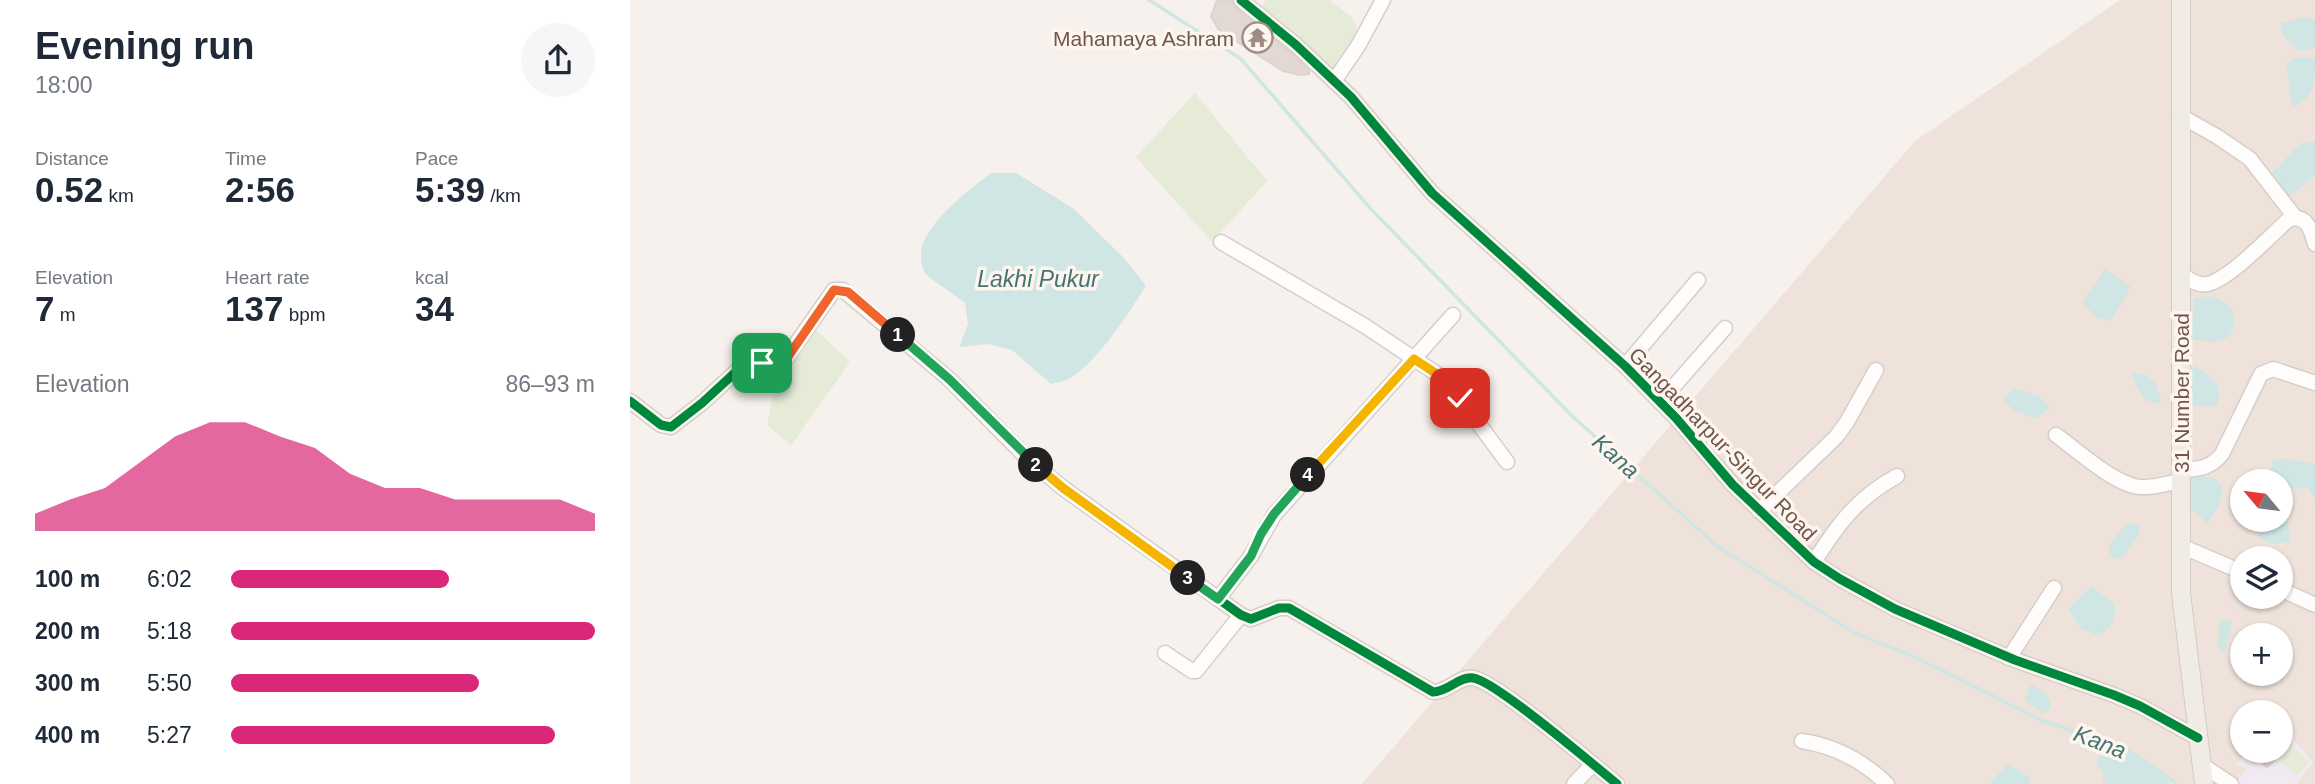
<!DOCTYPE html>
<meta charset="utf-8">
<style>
body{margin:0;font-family:Helvetica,sans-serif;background:#f6f6f7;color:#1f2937;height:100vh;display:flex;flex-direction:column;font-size:26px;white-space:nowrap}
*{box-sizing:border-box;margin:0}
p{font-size:23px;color:#747a83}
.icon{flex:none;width:38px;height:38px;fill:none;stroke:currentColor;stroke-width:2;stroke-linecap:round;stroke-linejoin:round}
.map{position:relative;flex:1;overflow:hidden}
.details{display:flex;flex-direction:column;background:#fff;width:630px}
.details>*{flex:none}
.needle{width:46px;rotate:299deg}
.controls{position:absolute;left:1600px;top:469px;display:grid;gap:14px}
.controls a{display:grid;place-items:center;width:63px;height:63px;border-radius:50%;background:#fff;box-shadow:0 2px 5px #0004;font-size:35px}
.pin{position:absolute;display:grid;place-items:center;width:60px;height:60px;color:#fff;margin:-30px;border-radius:14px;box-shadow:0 4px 10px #0006}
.km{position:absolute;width:35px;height:35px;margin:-18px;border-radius:50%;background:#222;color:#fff;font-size:19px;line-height:35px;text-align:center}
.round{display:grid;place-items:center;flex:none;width:74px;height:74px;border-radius:37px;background:#f6f6f7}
.head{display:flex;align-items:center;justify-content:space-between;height:119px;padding:0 35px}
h1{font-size:38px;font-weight:600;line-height:52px}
.stats{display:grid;grid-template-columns:repeat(3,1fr);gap:10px;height:119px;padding:7px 35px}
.stats div{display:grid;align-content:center}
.stats b{font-size:35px;font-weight:600}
.stats small{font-size:19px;font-weight:400}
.stats p{font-size:19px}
.chart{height:196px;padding:14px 35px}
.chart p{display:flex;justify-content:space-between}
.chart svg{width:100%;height:126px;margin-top:7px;fill:#db2777;opacity:.7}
ul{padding:0 35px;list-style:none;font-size:23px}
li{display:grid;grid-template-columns:112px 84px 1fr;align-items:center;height:52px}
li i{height:18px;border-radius:9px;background:#db2777}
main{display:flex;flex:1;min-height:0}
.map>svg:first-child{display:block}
.residential{fill:#eee2da;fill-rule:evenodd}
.education{fill:#f1eaf2}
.green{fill:#e6ebd8}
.water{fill:#d0e6e4}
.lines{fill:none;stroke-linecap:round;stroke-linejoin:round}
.stream{stroke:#d0e6e4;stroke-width:3.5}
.building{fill:#e2d8d4;stroke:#ded3cf;stroke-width:2}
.minor-casing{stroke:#d5ceca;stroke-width:17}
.major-casing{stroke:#d4cbc7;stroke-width:20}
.minor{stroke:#fefdfc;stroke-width:14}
.major{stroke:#f1ebe6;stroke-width:18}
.cycleway-casing{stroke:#fdf5ee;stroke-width:13}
.cycleway{stroke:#00873e;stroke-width:9}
.split-1-casing{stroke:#fff;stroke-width:14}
.split-2-casing{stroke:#fff;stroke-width:14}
.split-3-casing{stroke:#fff;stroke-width:14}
.split-4-casing{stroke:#fff;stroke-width:14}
.split-5-casing{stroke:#fff;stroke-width:14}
.split-1{stroke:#f0652b;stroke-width:9}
.split-2{stroke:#22a559;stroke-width:9}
.split-3{stroke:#f5b400;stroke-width:9}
.split-4{stroke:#22a559;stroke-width:9}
.split-5{stroke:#f5b400;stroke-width:9}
.labels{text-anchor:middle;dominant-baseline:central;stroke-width:7;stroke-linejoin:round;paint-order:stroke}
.poi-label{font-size:21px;fill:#71564f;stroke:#fdf5ee;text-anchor:end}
.street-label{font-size:21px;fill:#71564f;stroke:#fdf5ee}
.water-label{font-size:23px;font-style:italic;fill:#447474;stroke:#fdf5ee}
</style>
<main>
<section class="details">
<div class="head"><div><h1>Evening run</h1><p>18:00</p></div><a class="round"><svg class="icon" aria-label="share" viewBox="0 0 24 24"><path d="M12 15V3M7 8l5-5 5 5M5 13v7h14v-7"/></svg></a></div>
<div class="stats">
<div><p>Distance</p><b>0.52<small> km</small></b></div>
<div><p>Time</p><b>2:56</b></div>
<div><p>Pace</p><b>5:39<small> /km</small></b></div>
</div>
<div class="stats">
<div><p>Elevation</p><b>7<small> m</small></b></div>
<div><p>Heart rate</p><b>137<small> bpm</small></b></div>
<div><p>kcal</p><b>34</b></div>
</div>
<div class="chart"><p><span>Elevation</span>86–93 m</p>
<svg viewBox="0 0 160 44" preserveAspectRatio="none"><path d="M0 44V38L10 33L20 29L30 20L40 11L50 6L60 6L70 11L80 15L90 24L100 29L110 29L120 33L130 33L140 33L150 33L160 38V44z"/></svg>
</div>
<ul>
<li><b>100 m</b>6:02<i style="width:60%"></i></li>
<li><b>200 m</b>5:18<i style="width:100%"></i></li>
<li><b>300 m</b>5:50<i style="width:68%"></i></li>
<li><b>400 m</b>5:27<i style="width:89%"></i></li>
</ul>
</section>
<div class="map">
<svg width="1685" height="784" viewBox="0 0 1685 784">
<rect width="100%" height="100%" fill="#f6f1ec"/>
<path class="residential" d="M1490 0H1685V784H732L1285 141ZM1612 481H1650V520H1612ZM1612 558H1650V597H1612ZM1612 635H1650V674H1612ZM1612 712H1650V751H1612Z"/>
<polygon class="education" points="1658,733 1683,762 1667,784 1605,784 1617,770 1606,763 1614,756 1607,745 1612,742 1612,751 1650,751 1650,736"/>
<g class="green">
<polygon points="636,0 700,0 721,17 727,26 718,55 703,74 629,9"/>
<polygon points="565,93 637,181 582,242 506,157"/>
<polygon points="181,325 220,362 161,445 137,425 146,378"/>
<polygon points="1656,739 1679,762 1666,777 1642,752 1650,751 1650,744"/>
</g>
<g class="water">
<polygon points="1671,18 1685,19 1685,48 1668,51 1653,35 1650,24"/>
<path d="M1665 57 1685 58C1685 85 1685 97 1662 107L1656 65Z"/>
<polygon points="1685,141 1685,175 1658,198 1641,174 1670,144"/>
<path d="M361 173H386L444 209 494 258 516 286C498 314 470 358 442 377 436 381 428 382 421 384L382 350 358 344 329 347 338 324 335 303 295 274C293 269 291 262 291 257 290 226 339 190 361 173Z"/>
<polygon points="1475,269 1501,287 1481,321 1466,317 1453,303"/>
<polygon points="1580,296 1596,303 1603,311 1603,329 1599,337 1582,342 1560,339 1564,298"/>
<path d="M1566 367C1582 377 1596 387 1586 407L1562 405 1553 385 1557 371Z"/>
<path d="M1506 372C1525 378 1528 384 1531 404L1515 400 1500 374Z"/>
<polygon points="1383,388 1409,396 1420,407 1405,419 1387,412 1372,400"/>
<polygon points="1643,459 1657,459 1685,464 1685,500 1678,488 1654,489 1650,486 1650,481 1644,481 1640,478"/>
<path d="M1570 474 1585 479 1592 486C1592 503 1587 510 1577 523L1561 508 1558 477Z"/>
<polygon points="1635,520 1639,523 1658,522 1661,542 1642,544 1628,537 1624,521"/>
<polygon points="1497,523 1509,524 1509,534 1493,557 1485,559 1478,551 1482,542"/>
<path d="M1461 586 1484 603C1487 618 1481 625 1470 636L1451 629 1438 609Z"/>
<polygon points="1589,620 1601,621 1601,630 1594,655 1588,647"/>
<path d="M1401 684C1412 691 1422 695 1421 709L1412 713 1395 700Z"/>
<polygon points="1480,745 1497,751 1538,780 1539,784 1479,784 1473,781 1473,772 1467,766 1468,757"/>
<polygon points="1378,764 1398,776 1401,784 1359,784"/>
</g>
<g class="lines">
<polyline class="stream" points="519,0 611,59 740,208 942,416 1087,546 1223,632 1287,658 1411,720 1498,750 1547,784"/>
</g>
<g class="building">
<polygon points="587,0 602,0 605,7 660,52 679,71 679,74 670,75 653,71 589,30 581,17"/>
<polygon points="1630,751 1636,751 1644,760 1637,767 1625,756"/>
</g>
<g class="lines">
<defs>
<g id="minor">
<polyline points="611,0 666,45 721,97 802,193 995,366 1046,418 1103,485 1184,562 1210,579 1265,609 1385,660 1484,695 1510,706 1568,738"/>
<polyline points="704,81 728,46 753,0"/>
<polyline points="1549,115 1588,137 1620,159 1665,217"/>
<polyline points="591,242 735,326 816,380 877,462"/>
<path d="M1552 275C1559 279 1568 286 1577 284 1599 280 1640 236 1658 220 1677 213 1681 230 1685 244"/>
<polyline points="995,366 1068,280"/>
<path d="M0 401 31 425 41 427 72 403 110 368 126 363 154 361 204 290H213L319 379 397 458 433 488 611 615 621 619 649 608H659L803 692C818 692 829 676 843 678 864 680 965 766 987 784"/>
<polyline points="1030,402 1095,328"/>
<path d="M1426 435C1447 450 1486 486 1511 487 1524 488 1538 483 1550 481"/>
<path d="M1550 470C1568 469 1580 469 1592 454L1631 374 1643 369 1685 383"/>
<polyline points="1129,511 1206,437 1217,422 1246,370"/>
<polyline points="1551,546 1612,572"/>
<path d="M1184 562C1208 524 1227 498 1267 476"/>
<polyline points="1650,589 1685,605"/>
<polyline points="588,599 621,556 644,515 823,315"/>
<polyline points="535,653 562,671 566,671 611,615"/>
<polyline points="1379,658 1424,588"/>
<path d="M1172 741C1205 746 1233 761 1257 784"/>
<polyline points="1572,765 1601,784"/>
<polyline points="944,784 963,764"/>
</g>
<polyline id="major" points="1551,0 1551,593 1574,784"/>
</defs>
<use href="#minor" class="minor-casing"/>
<use href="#major" class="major-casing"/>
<use href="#minor" class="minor"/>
<use href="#major" class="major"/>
<defs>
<g id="cycleway">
<polyline points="611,0 666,45 721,97 802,193 995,366 1046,418 1103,485 1184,562 1210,579 1265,609 1385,660 1484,695 1510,706 1568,738"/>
<path d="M0 401 31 425 41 427 72 403 110 368 126 363 154 361 204 290H213L319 379 397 458 433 488 611 615 621 619 649 608H659L803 692C818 692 829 676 843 678 864 680 965 766 987 784"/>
</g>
</defs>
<use href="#cycleway" class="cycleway-casing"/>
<use href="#cycleway" class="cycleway"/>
</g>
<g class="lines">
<defs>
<polyline id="split-1" points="132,363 149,363 157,358 204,290 218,292 268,335"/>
<polyline id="split-2" points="268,335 319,379 406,465"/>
<polyline id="split-3" points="406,465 433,488 558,578"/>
<polyline id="split-4" points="558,578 588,599 621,556 631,534 644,514 678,475"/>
<polyline id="split-5" points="678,475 784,359 816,380 830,398"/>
</defs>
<use href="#split-1" class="split-1-casing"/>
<use href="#split-2" class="split-2-casing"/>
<use href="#split-3" class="split-3-casing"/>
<use href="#split-4" class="split-4-casing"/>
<use href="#split-5" class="split-5-casing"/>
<use href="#split-1" class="split-1"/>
<use href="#split-2" class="split-2"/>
<use href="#split-3" class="split-3"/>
<use href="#split-4" class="split-4"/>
<use href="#split-5" class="split-5"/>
</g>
<defs>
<symbol id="temple-ring" viewBox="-11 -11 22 22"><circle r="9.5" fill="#fdf5ee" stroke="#a08c86" stroke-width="1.5"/><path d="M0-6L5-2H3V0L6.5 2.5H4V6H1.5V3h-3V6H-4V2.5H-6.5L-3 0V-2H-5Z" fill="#a08c86"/></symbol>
</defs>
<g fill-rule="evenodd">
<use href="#temple-ring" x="610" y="20" width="35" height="35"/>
</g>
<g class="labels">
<g class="poi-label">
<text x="604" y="38">Mahamaya Ashram</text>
</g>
<g class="street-label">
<text transform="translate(1551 393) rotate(-90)">31 Number Road</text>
<text transform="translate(1093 444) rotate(46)">Gangadharpur-Singur Road</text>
</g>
<g class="water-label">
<text x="408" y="279">Lakhi Pukur</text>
<text transform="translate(986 456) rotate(42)">Kana</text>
<text transform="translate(1470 742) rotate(21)">Kana</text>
</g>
</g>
</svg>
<div class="controls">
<a><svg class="needle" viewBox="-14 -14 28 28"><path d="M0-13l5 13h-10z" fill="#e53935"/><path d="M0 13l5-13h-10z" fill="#747a83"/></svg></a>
<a><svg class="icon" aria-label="layers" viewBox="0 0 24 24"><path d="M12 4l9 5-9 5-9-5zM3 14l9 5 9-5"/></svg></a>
<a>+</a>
<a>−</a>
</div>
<div class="pin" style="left:132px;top:363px;background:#1e9e55"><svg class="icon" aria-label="arrive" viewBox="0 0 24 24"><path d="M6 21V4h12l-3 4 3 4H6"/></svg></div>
<div class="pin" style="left:830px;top:398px;background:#d93025"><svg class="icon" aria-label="check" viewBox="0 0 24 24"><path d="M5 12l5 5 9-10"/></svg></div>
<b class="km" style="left:268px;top:335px">1</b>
<b class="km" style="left:406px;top:465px">2</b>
<b class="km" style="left:558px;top:578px">3</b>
<b class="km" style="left:678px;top:475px">4</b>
</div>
</main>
